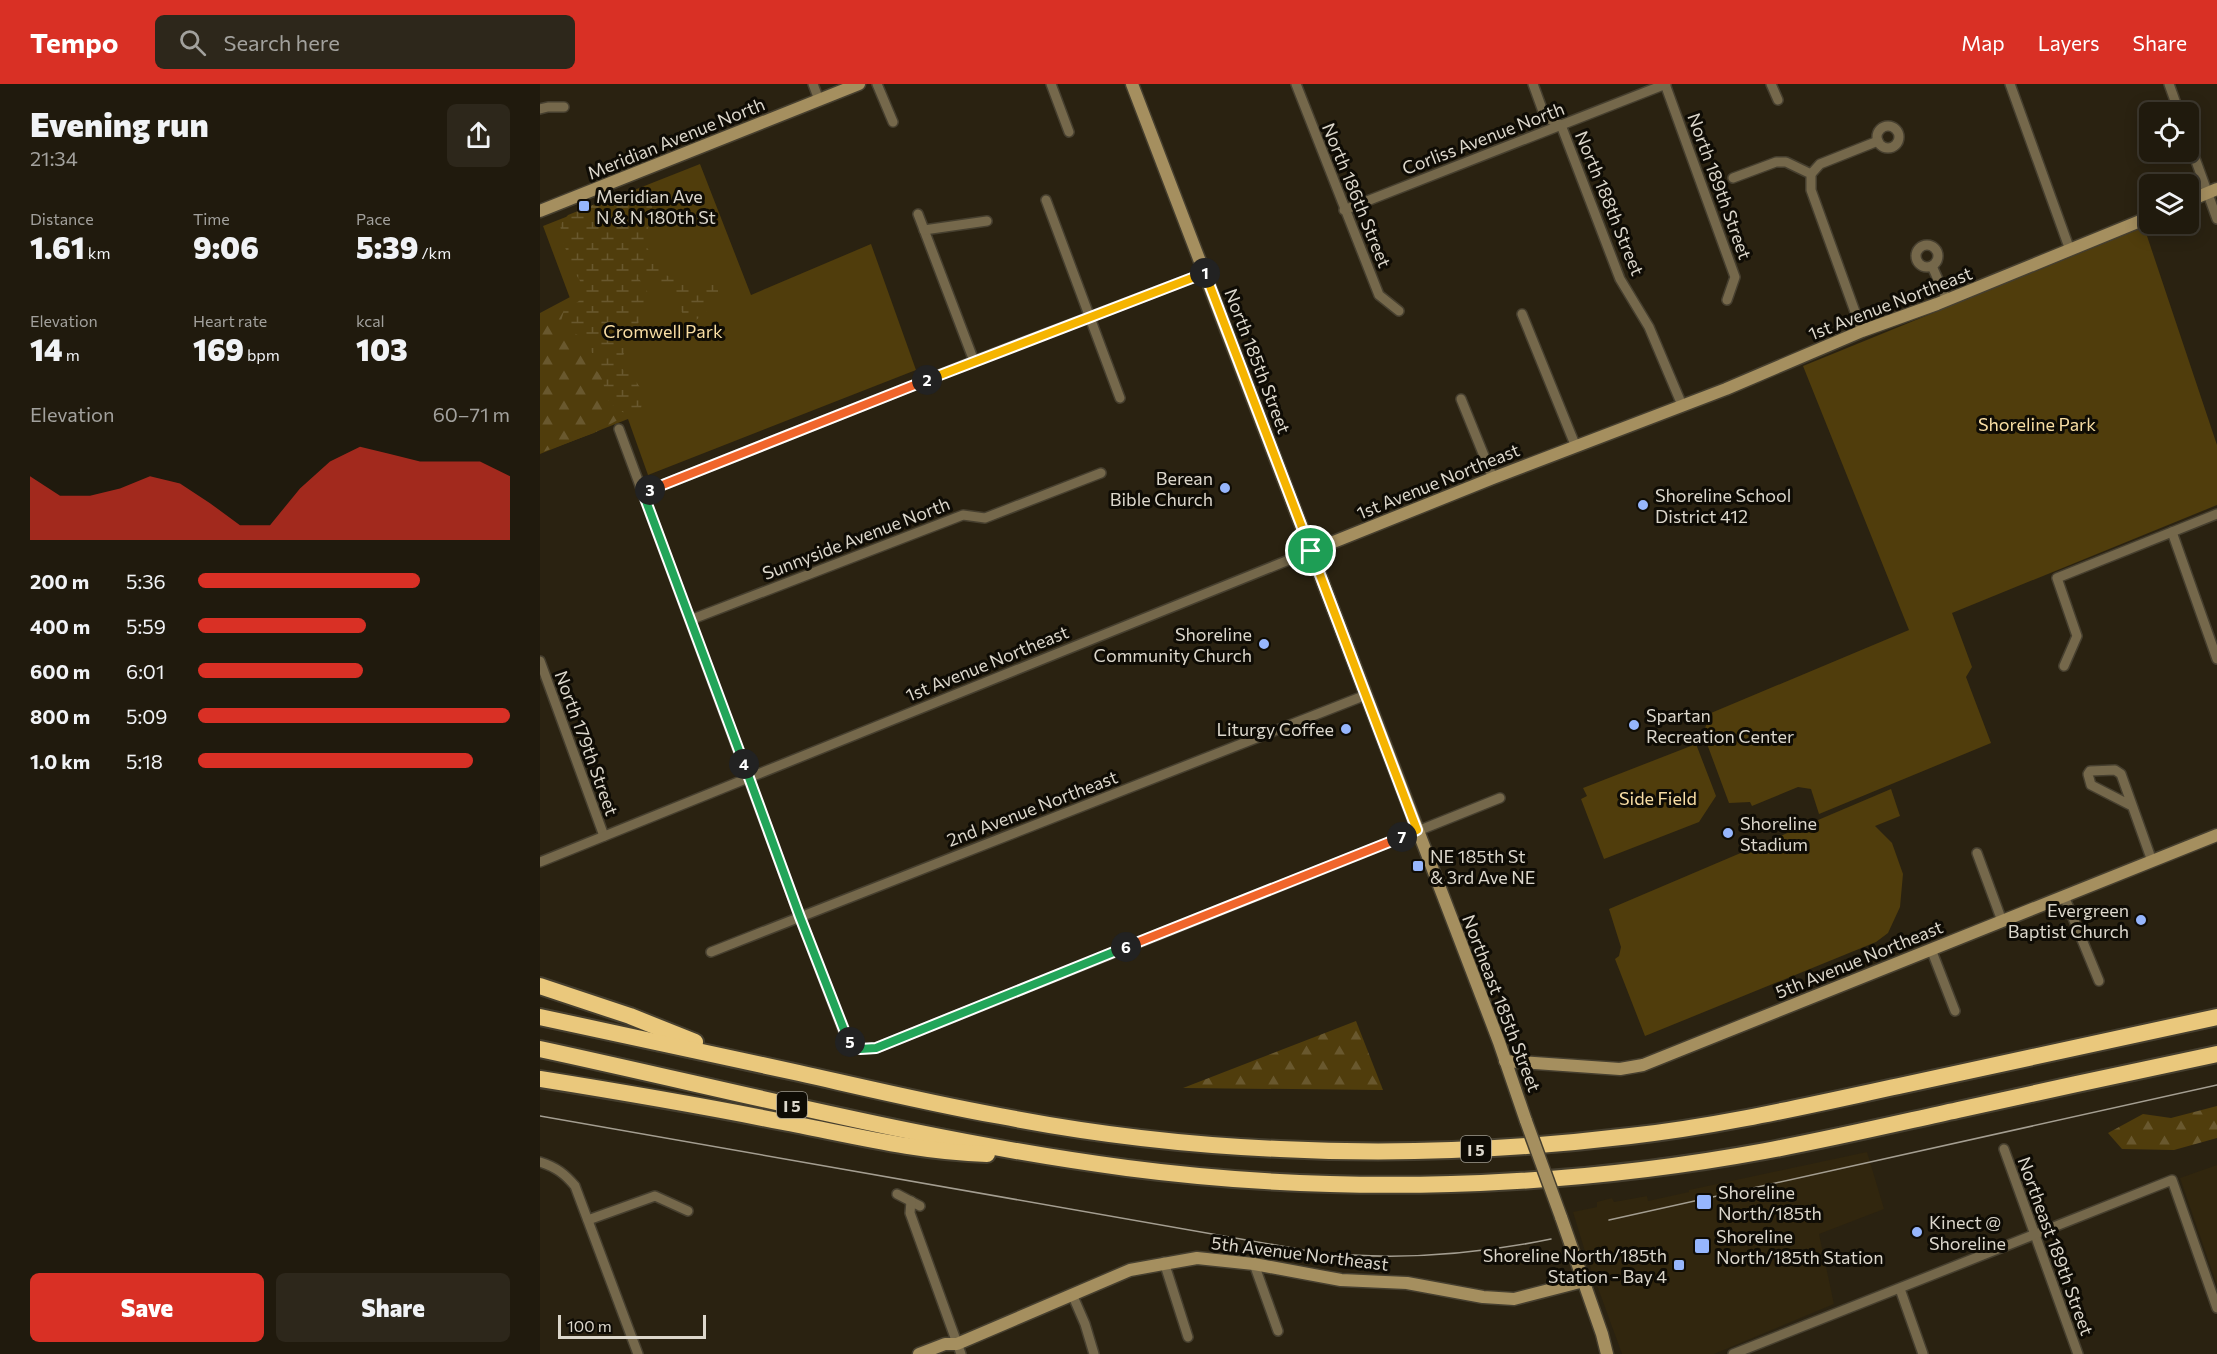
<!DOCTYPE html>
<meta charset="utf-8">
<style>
body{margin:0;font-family:Commissioner,sans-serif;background:#2d271b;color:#f1f3f6;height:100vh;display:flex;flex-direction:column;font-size:22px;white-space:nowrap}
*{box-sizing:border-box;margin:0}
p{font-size:20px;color:#a2a19d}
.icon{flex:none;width:33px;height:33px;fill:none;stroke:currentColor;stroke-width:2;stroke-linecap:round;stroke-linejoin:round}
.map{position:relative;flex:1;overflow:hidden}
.drawer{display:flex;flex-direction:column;background:#201a0d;width:540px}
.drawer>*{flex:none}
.fabs{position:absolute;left:1599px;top:18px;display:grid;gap:12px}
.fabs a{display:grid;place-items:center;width:60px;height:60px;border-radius:9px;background:#201a0d;box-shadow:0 3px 15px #0003,0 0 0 2px #3d382e;font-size:30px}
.scale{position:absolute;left:18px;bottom:15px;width:148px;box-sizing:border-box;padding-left:6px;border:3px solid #dcd7cc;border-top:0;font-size:16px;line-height:21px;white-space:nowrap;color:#dcd7cc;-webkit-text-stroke:4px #0f0c05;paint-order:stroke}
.pin{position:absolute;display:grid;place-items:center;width:51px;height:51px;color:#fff;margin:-26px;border:3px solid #fff;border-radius:50%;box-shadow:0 2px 6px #0007}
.km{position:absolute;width:30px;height:30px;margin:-15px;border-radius:50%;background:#222;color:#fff;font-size:16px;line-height:30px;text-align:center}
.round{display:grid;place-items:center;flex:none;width:63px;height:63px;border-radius:9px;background:#2d271b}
.summary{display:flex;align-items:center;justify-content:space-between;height:102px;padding:0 30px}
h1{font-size:33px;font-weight:800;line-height:45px}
.figures{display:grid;grid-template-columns:repeat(3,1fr);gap:9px;height:102px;padding:6px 30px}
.figures div{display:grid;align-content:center}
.figures b{font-size:30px;font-weight:800}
.figures small{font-size:16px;font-weight:400}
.figures p{font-size:16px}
.chart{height:168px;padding:12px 30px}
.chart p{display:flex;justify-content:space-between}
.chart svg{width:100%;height:108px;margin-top:6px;fill:#d93025;opacity:.7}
.cta{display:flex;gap:12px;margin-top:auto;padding:12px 30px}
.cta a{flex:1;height:69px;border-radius:9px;background:#d93025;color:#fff;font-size:24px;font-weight:800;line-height:69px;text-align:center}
.cta a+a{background:#2d271b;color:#f1f3f6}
ul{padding:0 30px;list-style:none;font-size:20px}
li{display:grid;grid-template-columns:96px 72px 1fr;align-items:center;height:45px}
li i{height:15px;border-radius:8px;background:#d93025}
header{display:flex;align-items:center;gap:36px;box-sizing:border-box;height:84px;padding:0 30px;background:#d93025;color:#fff}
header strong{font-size:28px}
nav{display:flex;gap:33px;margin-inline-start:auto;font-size:21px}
.search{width:420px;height:54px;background:#2d271b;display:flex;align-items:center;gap:15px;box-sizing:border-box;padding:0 21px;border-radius:9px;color:#a2a19d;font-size:22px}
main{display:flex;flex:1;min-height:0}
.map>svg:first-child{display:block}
.built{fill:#31260e}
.green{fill:#503d0c}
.forest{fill:url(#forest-firs)}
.wetland{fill:url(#wetland-marsh)}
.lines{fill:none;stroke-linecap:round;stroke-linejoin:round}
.street-casing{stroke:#463f2f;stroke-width:12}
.secondary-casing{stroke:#463f2f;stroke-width:15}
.highway-casing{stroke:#463f2f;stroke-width:20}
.street{stroke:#75684b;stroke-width:9}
.secondary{stroke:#a58f5f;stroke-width:12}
.highway{stroke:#eac87c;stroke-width:16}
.tram{stroke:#a49e91;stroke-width:1.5}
.secondary-bridge-casing{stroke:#463f2f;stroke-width:15;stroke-linecap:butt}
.secondary-bridge{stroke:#a58f5f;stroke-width:12}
.split-1-casing{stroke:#fff;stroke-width:12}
.split-2-casing{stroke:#fff;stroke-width:12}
.split-3-casing{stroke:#fff;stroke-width:12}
.split-4-casing{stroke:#fff;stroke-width:12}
.split-5-casing{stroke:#fff;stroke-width:12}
.split-6-casing{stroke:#fff;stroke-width:12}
.split-7-casing{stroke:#fff;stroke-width:12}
.split-8-casing{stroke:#fff;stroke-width:12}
.split-1{stroke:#f5b400;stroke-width:8}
.split-2{stroke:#f5b400;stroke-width:8}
.split-3{stroke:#f0652b;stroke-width:8}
.split-4{stroke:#22a559;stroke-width:8}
.split-5{stroke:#22a559;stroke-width:8}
.split-6{stroke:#22a559;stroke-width:8}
.split-7{stroke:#f0652b;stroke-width:8}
.split-8{stroke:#f5b400;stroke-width:8}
.poi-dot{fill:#96b6fd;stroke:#0f0c05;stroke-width:2}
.labels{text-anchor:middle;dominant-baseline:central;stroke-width:6;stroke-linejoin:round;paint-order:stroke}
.shield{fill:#0f0c05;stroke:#9e9a90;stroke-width:1.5}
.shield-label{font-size:16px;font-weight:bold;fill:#dcd7cc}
.street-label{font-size:18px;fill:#dcd7cc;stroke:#0f0c05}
.poi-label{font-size:18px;fill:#dcd7cc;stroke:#0f0c05;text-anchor:start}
.park-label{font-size:18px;fill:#f9dea4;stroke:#0f0c05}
</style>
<header>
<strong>Tempo</strong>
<div class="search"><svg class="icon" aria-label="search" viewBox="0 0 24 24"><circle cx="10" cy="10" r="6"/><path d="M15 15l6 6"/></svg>Search here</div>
<nav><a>Map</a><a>Layers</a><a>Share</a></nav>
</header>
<main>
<section class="drawer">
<div class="summary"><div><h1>Evening run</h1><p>21:34</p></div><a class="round"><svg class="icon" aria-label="share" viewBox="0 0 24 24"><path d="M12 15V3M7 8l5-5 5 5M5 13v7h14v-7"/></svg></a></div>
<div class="figures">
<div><p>Distance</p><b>1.61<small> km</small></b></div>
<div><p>Time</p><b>9:06</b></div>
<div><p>Pace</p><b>5:39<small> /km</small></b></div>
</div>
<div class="figures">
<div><p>Elevation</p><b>14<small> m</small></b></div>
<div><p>Heart rate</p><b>169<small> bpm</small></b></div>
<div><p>kcal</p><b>103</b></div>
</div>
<div class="chart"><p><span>Elevation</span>60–71 m</p>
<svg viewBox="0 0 160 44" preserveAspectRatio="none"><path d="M0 44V18L10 26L20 26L30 23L40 18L50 21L60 29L70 38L80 38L90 23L100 12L110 6L120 9L130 12L140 12L150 12L160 18V44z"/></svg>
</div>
<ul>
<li><b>200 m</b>5:36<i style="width:71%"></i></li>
<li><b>400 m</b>5:59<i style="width:54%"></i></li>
<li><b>600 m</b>6:01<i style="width:53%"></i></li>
<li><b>800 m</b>5:09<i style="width:100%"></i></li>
<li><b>1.0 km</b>5:18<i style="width:88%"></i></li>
</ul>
<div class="cta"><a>Save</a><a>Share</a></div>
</section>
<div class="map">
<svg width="1677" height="1270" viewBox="0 0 1677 1270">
<defs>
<pattern id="forest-firs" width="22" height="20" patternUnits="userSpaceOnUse" patternTransform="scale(1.5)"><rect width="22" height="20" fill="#503d0c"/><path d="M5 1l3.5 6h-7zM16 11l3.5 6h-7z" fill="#69582e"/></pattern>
<pattern id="wetland-marsh" width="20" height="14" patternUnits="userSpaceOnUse" patternTransform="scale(1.5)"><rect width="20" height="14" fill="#503d0c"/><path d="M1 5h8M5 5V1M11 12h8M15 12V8" fill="none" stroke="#69582e"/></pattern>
</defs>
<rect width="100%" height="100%" fill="#2a2211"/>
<g class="built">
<polygon points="1327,1068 1344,1125 1279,1150 1294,1220 1174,1270 1082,1270 1047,1174 1033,1128 1057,1123 1057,1118 1072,1114 1074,1118 1107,1112 1108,1117 1149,1108 1149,1106"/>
<polygon points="1677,1081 1677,1201 1640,1094"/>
</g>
<g class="green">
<polygon points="160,80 211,211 331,160 376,286 108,391 88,335 0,370 0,230 31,217 3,142"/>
<polygon points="1604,143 1677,361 1677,421 1412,529 1432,583 1426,593 1451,659 1279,730 1271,705 1258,703 1212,722 1210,718 1189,719 1163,649 1171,629 1369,546 1263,282"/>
<polygon points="1156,660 1176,712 1159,738 1064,775 1041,715 1047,712 1043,704"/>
<polygon points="1351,705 1360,732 1335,742 1352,759 1363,790 1360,823 1348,849 1336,858 1105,952 1075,875 1079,872 1081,863 1069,825"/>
</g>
<g class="forest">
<polygon points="32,212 35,220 24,227 52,269 62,269 62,292 66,301 65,311 70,319 87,331 54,349 0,369 0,229"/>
<polygon points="816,937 843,1006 643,1004"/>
<polygon points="1677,1022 1677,1054 1634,1066 1582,1065 1568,1049 1603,1030 1631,1034"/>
</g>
<path class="wetland" d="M90 106 112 111V129L104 159 125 191 153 199 176 201C186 215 157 235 148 243L137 216 122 203 120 198 106 192 98 193 108 209V218L80 278 83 286 90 289 104 309 101 324 97 329 87 331C80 326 70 321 67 314 62 303 67 298 56 286L62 269H52L44 255 20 240 24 227 39 217 42 210 40 197 32 184 24 160 20 141 28 131Z"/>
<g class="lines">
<defs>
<g id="street">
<polyline points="273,0 279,16"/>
<polyline points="337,0 353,38"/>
<polyline points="511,0 529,48"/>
<polyline points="756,0 839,211 859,227"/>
<polyline points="993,0 1005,33 1021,41 1080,195 1109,243 1142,321"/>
<polyline points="1125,0 1195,193 1187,216"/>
<polyline points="1231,0 1238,16"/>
<polyline points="1470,0 1530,166"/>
<polyline points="1629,0 1639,28"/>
<polyline points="0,25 8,23 24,23"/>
<circle cx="1348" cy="53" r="11"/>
<polyline points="1648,55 1677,135"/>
<polyline points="1271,90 1280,80 1338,57"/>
<polyline points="1193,94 1236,78 1246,78 1271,90 1271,106 1322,247"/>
<polyline points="506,116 580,314"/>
<polyline points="804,126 1126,0"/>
<polyline points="378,130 434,277"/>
<polyline points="384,146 447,137"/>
<circle cx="1387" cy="172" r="11"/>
<polyline points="1392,182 1407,216"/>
<polyline points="982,230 1036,363"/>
<polyline points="921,315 953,394"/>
<polyline points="79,345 260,833 307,956 320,965 336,964 960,714"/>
<polyline points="103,409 434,277 665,189"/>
<polyline points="1632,448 1677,575"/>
<polyline points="150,536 423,431 445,434 561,389"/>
<polyline points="0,577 64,752"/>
<polyline points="1524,582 1537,552 1517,494 1677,430"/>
<polyline points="1592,722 1551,701 1548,690 1550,687 1575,686 1581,690 1612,777"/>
<polyline points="1437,769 1462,837"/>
<polyline points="0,778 771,467"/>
<polyline points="1524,812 1559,897"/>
<polyline points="1391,865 1415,927"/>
<polyline points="171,868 826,611"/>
<polyline points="1464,1065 1538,1270"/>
<path d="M0 1078C16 1083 25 1090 35 1102L98 1270"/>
<polyline points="357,1110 380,1122"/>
<polyline points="371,1117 370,1129 421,1270"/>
<polyline points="48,1136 115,1112 148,1127"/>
<polyline points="624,1178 648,1253"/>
<polyline points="714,1180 738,1247"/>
<polyline points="1360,1205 1383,1270"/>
<polyline points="532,1210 545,1240 554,1270"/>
<polyline points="1193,1270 1632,1096 1677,1224"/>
</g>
<g id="secondary">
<polyline points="592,0 959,958 986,1037"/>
<polyline points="1648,117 1677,105"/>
<polyline points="0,127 319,0"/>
<polyline points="771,467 953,394 1186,305 1322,247 1397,220 1610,133"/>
<polyline points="965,977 1080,985 1103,981 1677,751"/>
<polyline points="1021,1133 1062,1250 1067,1270"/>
<polyline points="379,1270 405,1260 417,1260 590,1186 657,1174 714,1180 801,1196 867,1199 943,1213 974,1215 1044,1197"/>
</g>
<g id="highway">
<polyline points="0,902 90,932 155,958"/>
<path d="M0 933C86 952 173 970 259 989 326 1004 393 1020 460 1032 552 1050 646 1061 740 1065 857 1071 974 1066 1090 1052 1181 1042 1270 1021 1359 1002 1465 979 1571 956 1677 933"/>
<path d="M0 965C195 1007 389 1058 587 1084 694 1098 803 1103 911 1100 1016 1097 1122 1086 1225 1067 1290 1055 1354 1040 1418 1026 1504 1007 1591 988 1677 970"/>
<path d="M0 995C81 1008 163 1022 243 1038 311 1051 378 1068 447 1070"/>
</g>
</defs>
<use href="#street" class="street-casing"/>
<use href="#secondary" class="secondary-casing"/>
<use href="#highway" class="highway-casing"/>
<use href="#street" class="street"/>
<use href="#secondary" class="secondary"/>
<use href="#highway" class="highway"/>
<g class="tram">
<path d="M0 1032 775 1168C855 1177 933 1171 1011 1155"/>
<polyline points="1069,1136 1677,1001"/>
</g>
<defs>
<polyline id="secondary-bridge" points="986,1037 1021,1133"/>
</defs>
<use href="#secondary-bridge" class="secondary-bridge-casing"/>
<use href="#secondary-bridge" class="secondary-bridge"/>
</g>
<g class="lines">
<defs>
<polyline id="split-1" points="665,189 771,467"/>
<polyline id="split-2" points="387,296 665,189"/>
<polyline id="split-3" points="110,406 387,296"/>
<polyline id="split-4" points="110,406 103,409 204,680"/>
<polyline id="split-5" points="204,680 260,833 308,956 310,958"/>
<polyline id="split-6" points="310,958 320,965 336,964 586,863"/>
<polyline id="split-7" points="586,863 862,753"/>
<polyline id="split-8" points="771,467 877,746 862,753"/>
</defs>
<use href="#split-1" class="split-1-casing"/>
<use href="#split-2" class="split-2-casing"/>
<use href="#split-3" class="split-3-casing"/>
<use href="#split-4" class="split-4-casing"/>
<use href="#split-5" class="split-5-casing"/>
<use href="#split-6" class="split-6-casing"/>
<use href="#split-7" class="split-7-casing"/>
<use href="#split-8" class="split-8-casing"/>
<use href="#split-1" class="split-1"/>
<use href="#split-2" class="split-2"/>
<use href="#split-3" class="split-3"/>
<use href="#split-4" class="split-4"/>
<use href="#split-5" class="split-5"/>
<use href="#split-6" class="split-6"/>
<use href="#split-7" class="split-7"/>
<use href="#split-8" class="split-8"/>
</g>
<g class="poi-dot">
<rect x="38" y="116" width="12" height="12" rx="3"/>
<circle cx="685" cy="404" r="6"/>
<circle cx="1103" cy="421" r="6"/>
<circle cx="724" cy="560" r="6"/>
<circle cx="1094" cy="641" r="6"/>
<circle cx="806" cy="645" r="6"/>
<circle cx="1188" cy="749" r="6"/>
<rect x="872" y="776" width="12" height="12" rx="3"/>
<circle cx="1601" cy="836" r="6"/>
<rect x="1156" y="1110" width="16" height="16" rx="3"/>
<circle cx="1377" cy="1148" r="6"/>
<rect x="1154" y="1154" width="16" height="16" rx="3"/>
<rect x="1133" y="1175" width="12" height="12" rx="3"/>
</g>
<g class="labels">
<g class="shield">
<rect x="237" y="1008" width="30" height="26" rx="4.5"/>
<rect x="921" y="1052" width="30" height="26" rx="4.5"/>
</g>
<g class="shield-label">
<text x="252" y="1021">I 5</text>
<text x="936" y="1065">I 5</text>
</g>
<g class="street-label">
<text transform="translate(136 54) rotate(-22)">Meridian Avenue North</text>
<text transform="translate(943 54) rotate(-21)">Corliss Avenue North</text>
<text transform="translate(1180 102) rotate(70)">North 189th Street</text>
<text transform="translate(817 111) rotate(68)">North 186th Street</text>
<text transform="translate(1070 119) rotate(68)">North 188th Street</text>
<text transform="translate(1350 219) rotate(-21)">1st Avenue Northeast</text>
<text transform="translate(718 277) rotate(69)">North 185th Street</text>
<text transform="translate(898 397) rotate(-22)">1st Avenue Northeast</text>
<text transform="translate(316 454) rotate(-21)">Sunnyside Avenue North</text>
<text transform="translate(447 579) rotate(-22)">1st Avenue Northeast</text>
<text transform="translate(47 659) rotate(70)">North 179th Street</text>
<text transform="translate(492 724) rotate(-21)">2nd Avenue Northeast</text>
<text transform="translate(1319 875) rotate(-22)">5th Avenue Northeast</text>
<text transform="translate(962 919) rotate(69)">Northeast 185th Street</text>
<text transform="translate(1516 1162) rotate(70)">Northeast 189th Street</text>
<text transform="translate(760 1169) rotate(7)">5th Avenue Northeast</text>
</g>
<g class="poi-label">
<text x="56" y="112">Meridian Ave<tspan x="56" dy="21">N &amp; N 180th St</tspan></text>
<text x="673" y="394" text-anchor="end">Berean<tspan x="673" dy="21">Bible Church</tspan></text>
<text x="1115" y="411">Shoreline School<tspan x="1115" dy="21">District 412</tspan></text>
<text x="712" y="550" text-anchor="end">Shoreline<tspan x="712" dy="21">Community Church</tspan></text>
<text x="1106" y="631">Spartan<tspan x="1106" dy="21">Recreation Center</tspan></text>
<text x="794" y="645" text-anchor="end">Liturgy Coffee</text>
<text x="1200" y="739">Shoreline<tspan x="1200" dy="21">Stadium</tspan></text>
<text x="890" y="772">NE 185th St<tspan x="890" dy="21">&amp; 3rd Ave NE</tspan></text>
<text x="1589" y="826" text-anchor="end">Evergreen<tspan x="1589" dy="21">Baptist Church</tspan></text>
<text x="1178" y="1108">Shoreline<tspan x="1178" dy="21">North/185th</tspan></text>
<text x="1389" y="1138">Kinect @<tspan x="1389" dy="21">Shoreline</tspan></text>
<text x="1176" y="1152">Shoreline<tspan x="1176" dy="21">North/185th Station</tspan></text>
<text x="1127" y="1171" text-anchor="end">Shoreline North/185th<tspan x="1127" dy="21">Station - Bay 4</tspan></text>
</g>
<g class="park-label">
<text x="123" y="247">Cromwell Park</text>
<text x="1497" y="340">Shoreline Park</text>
<text x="1118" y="714">Side Field</text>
</g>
</g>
</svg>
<div class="fabs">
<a><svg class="icon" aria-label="locate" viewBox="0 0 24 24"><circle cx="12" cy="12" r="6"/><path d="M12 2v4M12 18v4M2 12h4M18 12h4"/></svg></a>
<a><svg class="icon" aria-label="layers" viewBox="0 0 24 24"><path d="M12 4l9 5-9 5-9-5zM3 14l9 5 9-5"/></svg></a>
</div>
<div class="scale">100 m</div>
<div class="pin" style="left:771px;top:467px;background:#1e9e55"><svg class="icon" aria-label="arrive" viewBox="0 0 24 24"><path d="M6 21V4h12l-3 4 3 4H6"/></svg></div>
<b class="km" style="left:665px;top:189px">1</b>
<b class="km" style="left:387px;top:296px">2</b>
<b class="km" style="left:110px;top:406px">3</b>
<b class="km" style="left:204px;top:680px">4</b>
<b class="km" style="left:310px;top:958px">5</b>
<b class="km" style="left:586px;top:863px">6</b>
<b class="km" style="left:862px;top:753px">7</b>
</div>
</main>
